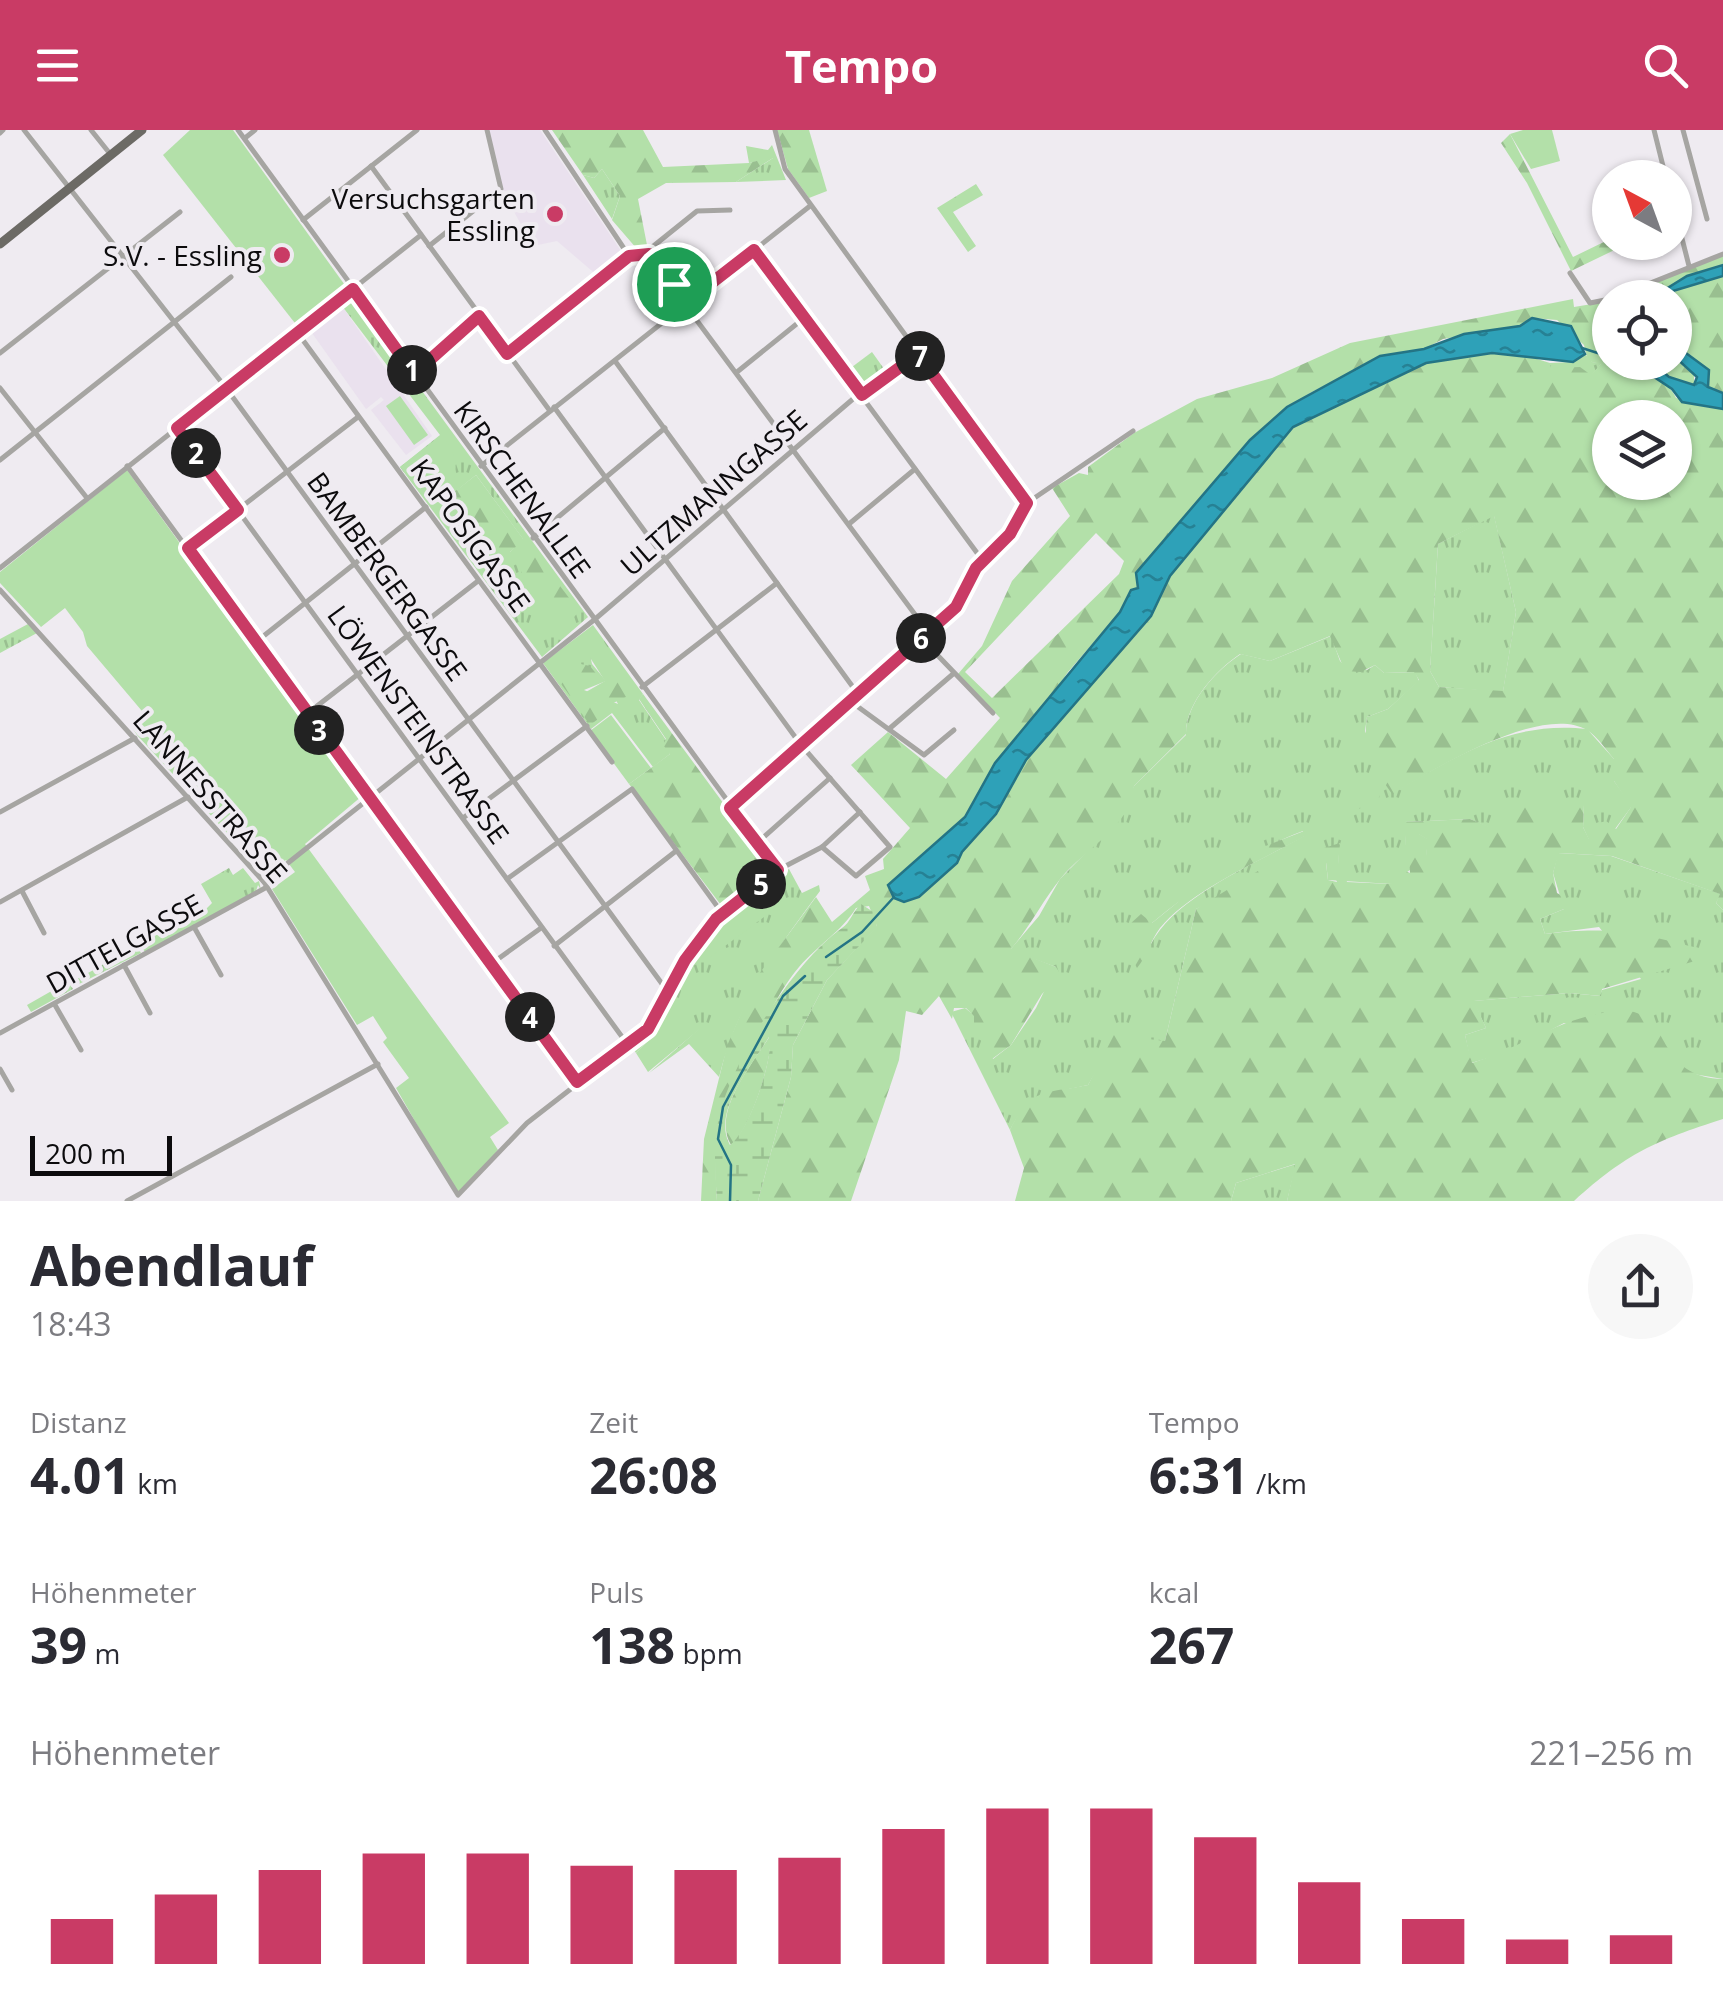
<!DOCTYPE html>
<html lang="de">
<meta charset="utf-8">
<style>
body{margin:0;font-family:"Open Sans",sans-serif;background:#f7f7f7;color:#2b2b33;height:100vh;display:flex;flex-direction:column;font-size:38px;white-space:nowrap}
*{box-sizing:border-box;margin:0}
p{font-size:32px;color:#7c7c81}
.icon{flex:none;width:55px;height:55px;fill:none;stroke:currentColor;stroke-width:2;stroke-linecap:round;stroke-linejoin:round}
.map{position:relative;height:1071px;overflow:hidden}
.panel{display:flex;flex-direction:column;background:#fff;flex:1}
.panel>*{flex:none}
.needle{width:65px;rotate:319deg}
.fabs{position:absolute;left:1592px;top:30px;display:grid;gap:20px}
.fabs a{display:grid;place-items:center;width:100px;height:100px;border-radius:50%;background:#fff;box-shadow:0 2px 8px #0004;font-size:50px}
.scale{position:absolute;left:30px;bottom:25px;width:142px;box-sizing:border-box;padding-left:10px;border:5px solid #0c0b0d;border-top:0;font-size:28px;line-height:35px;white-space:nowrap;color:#0c0b0d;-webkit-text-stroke:8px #efebf1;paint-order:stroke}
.pin{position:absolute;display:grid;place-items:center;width:85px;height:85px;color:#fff;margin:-42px;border:5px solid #fff;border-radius:50%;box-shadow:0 2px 10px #0007}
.km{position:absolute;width:50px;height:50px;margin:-25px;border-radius:50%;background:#222;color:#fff;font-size:28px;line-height:50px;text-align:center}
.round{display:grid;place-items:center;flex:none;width:105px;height:105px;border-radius:52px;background:#f7f7f7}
.overview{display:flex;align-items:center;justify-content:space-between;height:170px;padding:0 30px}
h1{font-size:55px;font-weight:700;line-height:75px}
.stats{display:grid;grid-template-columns:repeat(3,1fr);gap:15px;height:170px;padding:10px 30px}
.stats div{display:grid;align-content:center}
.stats b{font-size:50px;font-weight:700}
.stats small{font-size:28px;font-weight:400}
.stats p{font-size:28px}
.chart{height:280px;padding:20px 30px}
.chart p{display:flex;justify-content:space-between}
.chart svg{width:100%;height:180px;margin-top:10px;stroke:#c93b65;stroke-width:6}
header{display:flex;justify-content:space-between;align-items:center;height:130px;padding:0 30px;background:#c93b65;color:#fff;font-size:45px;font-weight:700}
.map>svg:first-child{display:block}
.built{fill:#eae1ee}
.grass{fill:url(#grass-tufts);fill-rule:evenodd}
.forest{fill:url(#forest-firs);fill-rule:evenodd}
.wetland{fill:url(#wetland-marsh);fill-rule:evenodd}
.green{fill:#b3e0a9}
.water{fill:url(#water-ripples);stroke:#247485;stroke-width:2.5}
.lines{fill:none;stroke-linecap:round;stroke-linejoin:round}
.stream{stroke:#247485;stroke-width:2.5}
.minor{stroke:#a6a5a2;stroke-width:5}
.primary{stroke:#6c6a65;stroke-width:9}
.route-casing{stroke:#fff;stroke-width:20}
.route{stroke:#c93b65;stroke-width:12}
.poi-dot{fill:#c93b65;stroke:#efebf1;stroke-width:4}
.labels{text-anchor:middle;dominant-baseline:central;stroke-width:8;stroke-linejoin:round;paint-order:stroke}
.poi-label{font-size:28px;fill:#0c0b0d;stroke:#efebf1;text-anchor:end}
.street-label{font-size:28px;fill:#0c0b0d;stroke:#efebf1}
</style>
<header><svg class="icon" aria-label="menu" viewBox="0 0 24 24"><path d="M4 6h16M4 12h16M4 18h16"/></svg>Tempo<svg class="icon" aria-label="search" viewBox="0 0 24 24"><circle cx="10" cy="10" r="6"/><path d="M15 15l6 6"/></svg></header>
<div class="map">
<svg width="1723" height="1071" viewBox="0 0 1723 1071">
<defs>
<pattern id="grass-tufts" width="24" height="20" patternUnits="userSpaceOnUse" patternTransform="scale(2.5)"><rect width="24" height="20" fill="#b3e0a9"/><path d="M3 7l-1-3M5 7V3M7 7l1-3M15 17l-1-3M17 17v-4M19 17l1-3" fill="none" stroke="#99bf90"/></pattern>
<pattern id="forest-firs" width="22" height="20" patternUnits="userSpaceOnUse" patternTransform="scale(2.5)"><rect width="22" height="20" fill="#b3e0a9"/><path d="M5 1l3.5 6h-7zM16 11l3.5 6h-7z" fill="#99bf90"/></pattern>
<pattern id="wetland-marsh" width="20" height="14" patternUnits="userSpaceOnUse" patternTransform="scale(2.5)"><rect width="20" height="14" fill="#b3e0a9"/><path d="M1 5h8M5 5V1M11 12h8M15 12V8" fill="none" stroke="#99bf90"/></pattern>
<pattern id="water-ripples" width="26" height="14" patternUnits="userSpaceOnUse" patternTransform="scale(2.5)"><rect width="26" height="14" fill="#2ea1b8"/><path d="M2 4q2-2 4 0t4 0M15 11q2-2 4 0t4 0" fill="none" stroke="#268194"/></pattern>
</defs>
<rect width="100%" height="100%" fill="#efebf1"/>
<g class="built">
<polygon points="489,0 540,0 625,127 599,147 557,111 533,116 503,62"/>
<polygon points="342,176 432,306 406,325 371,280 384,270 381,267 366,279 312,203"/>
</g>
<g class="grass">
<polygon points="772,15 786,50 736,52 773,28 749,33 746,16 768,20"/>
<polygon points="602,39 620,66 612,89 583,45 594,48"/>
<path d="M353 167 588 487 542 527 400 337 440 305 342 176ZM476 345 523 409 510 422 450 366Z"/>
<polygon points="872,222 887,243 861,257 848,240"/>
<polygon points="1585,224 1592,232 1602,233 1591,246 1580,238 1550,238 1550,233 1573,232"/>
<polygon points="1494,385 1516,482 1503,562 1439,557 1430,541 1438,414"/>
<polygon points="28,494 37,503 0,523 0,509"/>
<path d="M593 495 643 564 639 570 666 610 670 624 653 637 612 583 591 599 543 533ZM588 515 618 574 584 560 606 551 592 534Z"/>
<path d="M1331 506 1340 531 1349 540H1367L1375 535 1384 543 1415 542 1419 551 1388 579 1367 587 1365 601 1392 663C1456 627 1510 590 1587 599L1614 629V651L1632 676 1615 699 1589 710 1583 697 1584 675 1499 692 1492 699 1470 689 1405 692 1406 716 1417 703 1428 709 1426 728 1391 754 1328 750 1326 732 1338 734 1339 714 1196 779 1165 911 1101 933 1088 955C1053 963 1028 962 1010 1000L951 882 965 878 975 886 993 929 1011 915 1036 878 1056 837 1010 820 1039 786 1060 749 1123 685 1134 656 1186 605C1185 574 1216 540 1241 524L1270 531ZM1303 701 1304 706C1259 732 1175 766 1151 814L1152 793C1199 754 1246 723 1303 701Z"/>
<polygon points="1558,723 1611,726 1721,764 1716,773 1723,780 1723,949 1687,943 1667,923 1564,893 1509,922 1471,933 1465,905 1486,898 1473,871 1569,863 1600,866 1602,860 1641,849 1599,797 1545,804 1540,789 1564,779 1553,743"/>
<polygon points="229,738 233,745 243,738 255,753 259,751 261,760 258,755 256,761 145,822 139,813 202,783 212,773 201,754"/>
<path d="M789 739 802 763 819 755 820 761C776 820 737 874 719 947L689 914 649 943 700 898 673 872 655 904 636 923 631 916C660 892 672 858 691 827 714 791 752 759 789 739Z"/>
<polygon points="137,816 141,823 75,856 73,851 99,837 101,840 100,836"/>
<polygon points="69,851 73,859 31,882 27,875"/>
<polygon points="1296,1034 1287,1071 1231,1071 1236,1053"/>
</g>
<g class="forest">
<polygon points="552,0 643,0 663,37 749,33 776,26 736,52 666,53 638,69 647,115 637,119 612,90 620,66 602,39 594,48 583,45"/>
<polygon points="777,0 809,0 827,61 809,68 788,39"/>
<polygon points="1510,4 1573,127 1610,109 1629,113 1571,141 1527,53 1501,13"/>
<polygon points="976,54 983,65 953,82 976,116 968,122 937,78"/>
<polygon points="1723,126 1723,135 1687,146 1653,167 1615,168"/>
<polygon points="1723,146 1723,263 1708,258 1700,237 1675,215 1675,168 1664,168 1692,152"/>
<path d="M1573 169 1574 177 1610 171V232C1631 241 1666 244 1676 268L1723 279V780L1716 773 1720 764 1612 726 1559 723 1553 743 1557 763 1568 769 1564 779 1540 789 1545 804C1606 796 1635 802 1694 817L1698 830 1602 859 1601 866 1569 863 1474 871 1486 898 1465 905 1472 933C1522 918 1570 881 1624 881 1673 881 1653 947 1723 949V989C1655 1011 1627 1023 1574 1071H1287L1295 1034 1236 1053 1231 1071H1015L1024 1038 1010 1000C1030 956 1047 964 1088 955L1114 905 1165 911 1196 779 1266 736 1340 713 1338 735 1326 733 1328 750 1337 752 1334 744 1345 745 1347 752 1391 754 1393 736 1410 743 1409 727 1419 721 1426 726 1427 709 1418 704 1406 718 1404 692 1470 689 1492 698 1508 674 1577 671 1584 675 1583 697 1589 709 1599 693 1606 691 1616 699 1631 677 1614 651V629C1607 621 1597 606 1587 600 1541 573 1433 640 1392 664 1374 639 1362 618 1367 587L1388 579 1419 550 1414 542 1384 543 1375 535 1361 542 1345 541 1330 506 1270 531 1240 524C1216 540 1185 574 1186 604L1134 656C1133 694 1084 720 1061 748 1043 770 1030 797 1011 819L1056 837 1061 845 1042 864 1011 915 992 929 974 899V886L966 878H954L952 889 939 866 922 885 906 881 899 930 851 1071H758L791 947 793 915 827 850 877 796 869 776 856 778C841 802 818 815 799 837 781 858 768 886 755 910 723 972 712 999 717 1071H701L704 1009 727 916 756 848 816 767 832 792 870 760 865 746 884 739 883 729 910 698 851 635 888 602 946 649 1000 588 958 544 982 516 1012 451 1070 386 1052 358 1079 343 1088 345V337L1134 303 1197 269 1272 248 1350 213ZM1532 188 1557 190 1584 215 1588 231 1601 234 1591 245 1580 237 1551 238 1550 233 1518 223H1492L1426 233 1293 297 1170 446 1151 486 1026 630 996 684 962 722 957 733 939 748 894 767 888 755 965 687 1016 607 1032 594 1068 542 1120 482 1131 460 1138 458 1137 443 1250 310 1310 263 1383 227 1424 219 1443 209 1520 196ZM1610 288H1675V352H1610ZM1494 386 1516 482 1503 561 1439 557 1430 541 1438 414ZM1096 403 1124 431 1119 444 992 568 965 542Z"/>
<polygon points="1675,227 1694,241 1694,255 1669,247 1653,233 1675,232"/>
<polygon points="476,345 524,410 510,422 508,431 498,434 449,366"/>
<polygon points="528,414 579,481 567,496 561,497 515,433 515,426"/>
<polygon points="596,501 639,561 611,574 609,581 590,595 572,570 605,551 584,518"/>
<polygon points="562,530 590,536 598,546 570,566 550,539"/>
<polygon points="643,564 771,738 724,779 629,654 670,624 663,615 666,609 639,569"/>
<polygon points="1380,662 1379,669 1314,701 1313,695"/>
<path d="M1304 701 1305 706C1262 730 1191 760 1160 798 1150 811 1148 825 1137 838L1119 804 1141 784 1152 793 1178 772 1183 759 1238 720 1250 722Z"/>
<path d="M770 906C774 926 750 1001 731 1015 711 982 753 933 770 906Z"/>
</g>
<path class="wetland" d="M861 774 875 783 877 797 827 850 793 915 791 947 758 1071H717C715 1043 713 1015 719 987 733 928 795 831 842 798 850 793 853 781 861 774ZM769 907C775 925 749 1002 730 1015 711 982 753 934 769 907Z"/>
<g class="green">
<polygon points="190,0 233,0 347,158 298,197 163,25"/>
<polygon points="1523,0 1552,0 1560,31 1531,39 1510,4"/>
<polygon points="400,266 428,305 414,315 386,276"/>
<path d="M441 305C455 320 458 332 454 352L428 372 400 337Z"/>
<polygon points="127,340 362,666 305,714 509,993 490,1007 498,1020 464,1061 455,1061 396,958 409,948 383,912 387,908 373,886 357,895 272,759 295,742 286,730 274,739 237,696 227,703 137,605 133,599 147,587 87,516 83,502 65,478 41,497 0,453 0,442"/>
<polygon points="611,585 651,638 629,654 590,601"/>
<polygon points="766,755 776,778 709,828 701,819 726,786"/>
<polygon points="673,871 701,898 648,942 636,923 655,904"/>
</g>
<g class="water">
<polygon points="1723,135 1723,146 1653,167 1687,146"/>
<polygon points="1532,188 1571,196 1585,224 1573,232 1492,223 1426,233 1293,297 1170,446 1151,486 1026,630 996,684 962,722 957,733 919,767 904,772 894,768 888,755 965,687 995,633 1120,482 1131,460 1138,458 1136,443 1250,310 1287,277 1380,226 1424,219 1464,204 1520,196"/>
<polygon points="1675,215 1709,240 1708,257 1723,263 1723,279 1682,272 1672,259 1654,247 1613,233 1653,233 1669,247 1694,255 1697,247 1675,227"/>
</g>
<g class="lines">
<g class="stream">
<polyline points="1582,218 1610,227"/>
<polyline points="826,827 862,802 894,767"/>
<polyline points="730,1071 731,1035 718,1009 723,977 783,866 805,846"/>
</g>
<g class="minor">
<polyline points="24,0 226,258 668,862"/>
<polyline points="91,0 111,25"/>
<polyline points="238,0 778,740"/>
<polyline points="545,0 629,126"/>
<polyline points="775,0 785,39 1027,373"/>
<polyline points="1654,0 1666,48"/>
<polyline points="1683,0 1707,89"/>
<polyline points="0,3 3,0"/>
<polyline points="245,8 255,0"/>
<polyline points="371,36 550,281"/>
<polyline points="1675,81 1689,136"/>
<polyline points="303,90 417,0"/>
<polyline points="429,116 501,59 487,0"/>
<polyline points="754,120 983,431"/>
<polyline points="646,122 697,81 730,80"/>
<polyline points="1570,143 1590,173 1610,169"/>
<polyline points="1613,168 1723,124"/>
<polyline points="297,202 612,632"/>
<polyline points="0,223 180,82"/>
<polyline points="507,224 629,126 646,122 928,502"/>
<polyline points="615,231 858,564"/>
<polyline points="737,242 804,188"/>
<polyline points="414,244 479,186"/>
<polyline points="0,258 87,368"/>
<polyline points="862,265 919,224"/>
<polyline points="554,277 801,615 890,717 856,746 822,717"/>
<polyline points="177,297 628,915"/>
<polyline points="0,330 231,147"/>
<polyline points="127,336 577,952"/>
<polyline points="481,336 810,76"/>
<polyline points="849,394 915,339"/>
<polyline points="533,408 665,298"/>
<polyline points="188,418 358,287"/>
<polyline points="0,438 421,105"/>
<polyline points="0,460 264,752 458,1065 527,993 648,899 685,830 716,789 778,740 822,717 860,682"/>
<polyline points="921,508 993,583"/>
<polyline points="256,512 426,377"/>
<polyline points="642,557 777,453"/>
<polyline points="850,571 924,625 954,600"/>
<polyline points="308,583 478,451"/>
<polyline points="889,599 953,544"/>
<polyline points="730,677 956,477 976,438 1009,403 1027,373 1133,301"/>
<polyline points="0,682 135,608"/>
<polyline points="463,688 587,596"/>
<polyline points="756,714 830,648"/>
<polyline points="507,749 632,659 722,783"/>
<polyline points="264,752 594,490 860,263"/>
<polyline points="22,761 44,803"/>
<polyline points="0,772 188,667"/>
<polyline points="194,797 221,845"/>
<polyline points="554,816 676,721"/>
<polyline points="491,834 541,798"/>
<polyline points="124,835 150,883"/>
<polyline points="55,875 81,920"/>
<polyline points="0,903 267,757"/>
<polyline points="0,939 12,960"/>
<polyline points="127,1071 378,934"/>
</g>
<polyline class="primary" points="0,114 142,0"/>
</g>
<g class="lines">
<defs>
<polygon id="route" points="754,120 862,265 918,224 1027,373 1010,404 976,438 956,477 730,678 778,740 716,789 685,830 648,899 577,952 188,418 238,380 177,298 353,159 414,244 479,186 507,224 629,126 649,124 687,172"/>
</defs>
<use href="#route" class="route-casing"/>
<use href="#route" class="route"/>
</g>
<g class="poi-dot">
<circle cx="555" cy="84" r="10"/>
<circle cx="282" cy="125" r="10"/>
</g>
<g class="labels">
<g class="poi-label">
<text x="535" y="68">Versuchsgarten<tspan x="535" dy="32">Essling</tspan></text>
<text x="262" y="125">S.V. - Essling</text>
</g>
<g class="street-label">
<text transform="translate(523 359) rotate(54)">KIRSCHENALLEE</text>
<text transform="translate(713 362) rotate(-41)">ULTZMANNGASSE</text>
<text transform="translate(471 405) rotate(54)">KAPOSIGASSE</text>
<text transform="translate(388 446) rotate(54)">BAMBERGERGASSE</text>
<text transform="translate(419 594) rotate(54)">LÖWENSTEINSTRASSE</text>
<text transform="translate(211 666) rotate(49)">LANNESSTRASSE</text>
<text transform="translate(124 813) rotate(-29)">DITTELGASSE</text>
</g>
</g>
</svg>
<div class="fabs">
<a><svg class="needle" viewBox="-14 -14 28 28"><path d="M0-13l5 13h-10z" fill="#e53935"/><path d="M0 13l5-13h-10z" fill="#7c7c81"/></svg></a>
<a><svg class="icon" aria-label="locate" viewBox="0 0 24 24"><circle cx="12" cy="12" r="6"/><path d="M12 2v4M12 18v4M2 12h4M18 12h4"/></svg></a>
<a><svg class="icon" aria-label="layers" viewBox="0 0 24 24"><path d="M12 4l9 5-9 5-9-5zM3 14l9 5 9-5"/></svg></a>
</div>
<div class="scale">200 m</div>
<div class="pin" style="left:674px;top:154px;background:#1e9e55"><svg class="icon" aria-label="arrive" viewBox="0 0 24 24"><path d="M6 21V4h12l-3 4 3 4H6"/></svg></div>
<b class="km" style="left:412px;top:240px">1</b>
<b class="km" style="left:196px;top:323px">2</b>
<b class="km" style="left:319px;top:600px">3</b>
<b class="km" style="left:530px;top:887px">4</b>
<b class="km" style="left:761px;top:754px">5</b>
<b class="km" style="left:921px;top:508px">6</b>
<b class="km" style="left:920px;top:226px">7</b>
</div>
<section class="panel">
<div class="overview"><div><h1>Abendlauf</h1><p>18:43</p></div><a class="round"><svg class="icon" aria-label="share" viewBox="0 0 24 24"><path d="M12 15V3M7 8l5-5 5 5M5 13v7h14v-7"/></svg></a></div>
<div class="stats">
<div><p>Distanz</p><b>4.01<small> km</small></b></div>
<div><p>Zeit</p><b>26:08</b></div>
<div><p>Tempo</p><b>6:31<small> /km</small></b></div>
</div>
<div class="stats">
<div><p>Höhenmeter</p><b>39<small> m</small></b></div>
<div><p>Puls</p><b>138<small> bpm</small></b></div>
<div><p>kcal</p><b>267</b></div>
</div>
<div class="chart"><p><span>Höhenmeter</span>221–256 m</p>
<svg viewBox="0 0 160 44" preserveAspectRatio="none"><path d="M5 44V33M15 44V27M25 44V21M35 44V17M45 44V17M55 44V20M65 44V21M75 44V18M85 44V11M95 44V6M105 44V6M115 44V13M125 44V24M135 44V33M145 44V38M155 44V37"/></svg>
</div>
</section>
